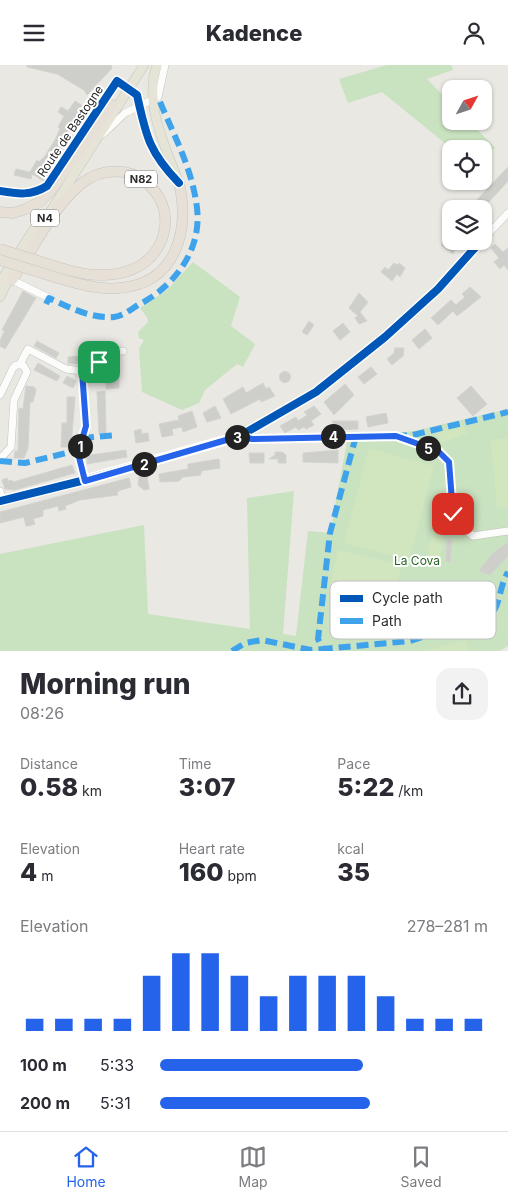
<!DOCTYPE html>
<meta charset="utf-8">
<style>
body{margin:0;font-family:Inter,sans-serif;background:#f2f2f3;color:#2b2b33;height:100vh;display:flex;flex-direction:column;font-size:19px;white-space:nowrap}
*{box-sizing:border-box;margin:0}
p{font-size:16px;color:#7c7c81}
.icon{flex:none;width:28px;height:28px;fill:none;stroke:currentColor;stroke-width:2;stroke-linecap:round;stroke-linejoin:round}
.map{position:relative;height:586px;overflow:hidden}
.panel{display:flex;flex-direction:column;background:#fff;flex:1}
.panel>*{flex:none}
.needle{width:32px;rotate:50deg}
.buttons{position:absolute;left:442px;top:15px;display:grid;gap:10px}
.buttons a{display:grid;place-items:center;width:50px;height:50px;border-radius:10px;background:#fff;box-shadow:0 1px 4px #0004;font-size:25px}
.pin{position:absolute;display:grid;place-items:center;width:42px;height:42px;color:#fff;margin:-21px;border-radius:10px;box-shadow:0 2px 8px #0006}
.km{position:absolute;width:25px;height:25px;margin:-12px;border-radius:50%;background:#222;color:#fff;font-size:14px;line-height:25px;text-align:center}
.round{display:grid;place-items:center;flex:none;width:52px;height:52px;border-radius:15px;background:#f2f2f3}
.summary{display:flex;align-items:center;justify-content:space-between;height:85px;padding:0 20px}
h1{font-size:28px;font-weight:800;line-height:38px}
.figures{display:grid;grid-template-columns:repeat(3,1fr);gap:8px;height:85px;padding:5px 20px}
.figures div{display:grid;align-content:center}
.figures b{font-size:25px;font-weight:800}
.figures small{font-size:14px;font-weight:400}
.figures p{font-size:14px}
.chart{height:140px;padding:10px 20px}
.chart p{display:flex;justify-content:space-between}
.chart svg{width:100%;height:90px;margin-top:5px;stroke:#2563eb;stroke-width:6}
ul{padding:0 20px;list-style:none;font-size:16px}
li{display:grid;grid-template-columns:80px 60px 1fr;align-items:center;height:38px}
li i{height:12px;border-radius:6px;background:#2563eb}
header{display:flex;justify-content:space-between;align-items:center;height:65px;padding:0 20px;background:#fff;font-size:22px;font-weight:800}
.dock{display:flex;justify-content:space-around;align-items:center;height:70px;border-top:1px solid #e1e1e2;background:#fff;font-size:14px;color:#7c7c81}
.dock a{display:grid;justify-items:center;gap:2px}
.dock .current{color:#2563eb}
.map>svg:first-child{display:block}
.green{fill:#c9e2c0}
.pitch{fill:#d1e5be}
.building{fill:#cececa;stroke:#d4d3cf}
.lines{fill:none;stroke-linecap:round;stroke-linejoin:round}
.minor-casing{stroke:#c4c4c3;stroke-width:8}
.major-casing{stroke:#c5c5c2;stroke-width:10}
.highway-casing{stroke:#c5c5c2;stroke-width:11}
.minor{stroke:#fcfcfb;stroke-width:7}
.major{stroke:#e6e4d6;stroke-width:9}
.highway{stroke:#e7e0d7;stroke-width:10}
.highway-bridge-casing{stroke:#c5c5c2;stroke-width:11;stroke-linecap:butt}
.highway-bridge{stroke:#e7e0d7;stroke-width:10}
.quiet{stroke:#3ea3eb;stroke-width:6;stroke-dasharray:12 6;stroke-linecap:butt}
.cycleway-casing{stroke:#fff;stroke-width:11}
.cycleway{stroke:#0057b8;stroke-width:8}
.route-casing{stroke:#fff;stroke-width:10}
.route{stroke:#2563eb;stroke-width:6}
.labels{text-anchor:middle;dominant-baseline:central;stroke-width:4;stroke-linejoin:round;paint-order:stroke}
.shield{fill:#fff;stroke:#6b6b6b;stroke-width:1}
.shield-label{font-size:11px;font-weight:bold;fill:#2c2c2c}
.street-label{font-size:12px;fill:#2c2c2c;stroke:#fff}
.park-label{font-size:12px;fill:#276422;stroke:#fff}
.key{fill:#fff;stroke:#c0c0c0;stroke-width:1}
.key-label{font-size:14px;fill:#2c2c2c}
</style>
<header><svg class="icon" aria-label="menu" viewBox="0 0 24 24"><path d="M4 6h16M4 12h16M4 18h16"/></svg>Kadence<svg class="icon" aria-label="person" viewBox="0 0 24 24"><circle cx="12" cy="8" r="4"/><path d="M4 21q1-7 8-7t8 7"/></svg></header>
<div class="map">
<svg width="508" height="586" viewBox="0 0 508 586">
<rect width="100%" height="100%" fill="#e9e8e3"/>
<g class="green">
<polygon points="387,0 451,0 453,5 427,14 451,39 451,56 469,56 495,83 484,91 484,84 452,84 382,27 348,38 339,14"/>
<polygon points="193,197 240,232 231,261 255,279 243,302 237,299 205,325 199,338 182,345 142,327 139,284 144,275 139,273 138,267 148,257 147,252 140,243 167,225"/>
<polygon points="508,344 508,581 499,586 0,586 0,489 144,460 148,549 250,564 247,433 294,426 283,569 296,571 308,466 330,468 347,377 361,376 370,371 414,366"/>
</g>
<g class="pitch">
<polygon points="463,360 467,369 441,378 438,367"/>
<polygon points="508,373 508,442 497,443 491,375"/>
<polygon points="369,383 434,401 409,495 344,478"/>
<polygon points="433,460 446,462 440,495 427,492"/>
<polygon points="338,485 402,500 393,538 329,524"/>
<polygon points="466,575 469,586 422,586"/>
</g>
<g class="building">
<polygon points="27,0 111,0 112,3 87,30 84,25 57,9 27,2"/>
<polygon points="75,36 83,41 81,46 63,73 67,75 45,109 48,111 44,116 32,109 31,114 14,110 16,104 30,107 37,95 39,97 45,91 56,73 60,63 58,62 64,51 58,47 61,42 68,46"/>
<polygon points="508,102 508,116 486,140 490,144 475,144 477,141 474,138"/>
<polygon points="451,165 451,176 458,176 453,189 441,180"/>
<polygon points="495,179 503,187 508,183 508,205 504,200 500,204 494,197 499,193 491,183"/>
<polygon points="394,198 397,200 399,198 405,203 400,212 397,209 392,216 381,207 385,202 388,205"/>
<polygon points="470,222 481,232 457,251 453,246 438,260 431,253 451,235 456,240 465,232 462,229"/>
<polygon points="23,226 36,233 5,284 0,281 0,275 5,266 2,265"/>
<polygon points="359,228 368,237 360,247 367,256 359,259 355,253 358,251 349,243"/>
<polygon points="309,256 314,260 307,270 302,267"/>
<polygon points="343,258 350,267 340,275 333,266"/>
<polygon points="425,264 432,273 419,284 412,275"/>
<polygon points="37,276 59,288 56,293 34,281"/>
<polygon points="395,283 404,283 403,291 392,300 387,294 394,288"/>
<polygon points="84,291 92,291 92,298 68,299 68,292"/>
<polygon points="119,295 119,323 106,324 106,296"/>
<polygon points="38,298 60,311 57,316 34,305"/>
<polygon points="371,302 377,309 364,319 358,312"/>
<circle cx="285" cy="312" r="5.5"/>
<polygon points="67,311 76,316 73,323 63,318"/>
<polygon points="263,318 266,324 269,322 275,331 261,337 260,334 231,349 223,334 243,322 246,328"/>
<polygon points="345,319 354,330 334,350 324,337"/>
<polygon points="26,321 34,322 36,325 33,337 30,337 28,383 24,393 14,393 15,386 18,386 19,343 23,344"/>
<polygon points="471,321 487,339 473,351 457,333"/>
<polygon points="105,326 106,368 99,369 97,327"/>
<polygon points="67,332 75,332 71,382 61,382 62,358 67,358"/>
<polygon points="215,341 221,353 207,357 203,348"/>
<polygon points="314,341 321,349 311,356 314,360 306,364 304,362 298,365 296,362 285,368 280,361 296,352 298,356 307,350 304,347"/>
<polygon points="192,346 197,362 183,367 182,362 172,364 173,370 162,372 159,359 179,355 178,351"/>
<polygon points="386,348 388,358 368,362 366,352"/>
<polygon points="332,356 358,356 358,364 337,365"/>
<polygon points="141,364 142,369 148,368 149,376 136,378 134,366"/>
<polygon points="126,385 127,392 87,399 87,391 91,390"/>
<polygon points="338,385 338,398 303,397 303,388"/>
<polygon points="275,387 282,387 286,390 286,398 278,398 278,394 269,394 275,390"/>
<polygon points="249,388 264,388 264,398 250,398"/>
<polygon points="219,394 220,403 201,406 201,410 183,412 179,416 160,417 159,409 188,404 188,399"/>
<polygon points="72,400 75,408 15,425 5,424 2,415 7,413 8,416 12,415 13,417"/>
<polygon points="147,411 149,424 144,425 138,420 139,412"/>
<polygon points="129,413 131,422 121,425 117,427 118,430 80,435 65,441 66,444 59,446 58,441 43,445 43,451 33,454 35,459 28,461 26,461 24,452 0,458 0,447"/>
<polygon points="447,474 452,475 450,497 446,496"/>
<polygon points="508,477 508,491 490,510 479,506 493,488"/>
</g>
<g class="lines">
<defs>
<g id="minor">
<polyline points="103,69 125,48 158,32 165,0"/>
<path d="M0 126C18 129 31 131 47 121L117 16 137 30C146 70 148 86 178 117"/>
<polyline points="484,173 508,148"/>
<polyline points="12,215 49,233"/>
<polyline points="20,299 28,284 66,304 82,306 86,361 78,388 85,415"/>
<polyline points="82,306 96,303 101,288 123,286"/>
<polyline points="0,330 13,303 16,300 23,300 27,307 14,335 11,382 0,394"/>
<path d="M240 371 252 374 395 371 438 386 449 397C455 432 442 445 473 471L508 466"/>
<polyline points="0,426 3,436"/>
<polyline points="0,436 85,415 240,371 316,327 385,272 438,224 481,176"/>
</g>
<g id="major">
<path d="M157 0C143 38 166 83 179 118"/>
<polyline points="43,158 144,0"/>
<polyline points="0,217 43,150"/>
<polyline points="0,232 12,207"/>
</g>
<g id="highway">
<polyline points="0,147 13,148 26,144 41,136 53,123 112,40"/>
<path d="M58 213C78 219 99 225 119 223 176 219 190 166 179 118"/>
<path d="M12 215C34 184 51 144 81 119 93 109 108 105 124 107 134 109 143 114 150 121 179 149 164 195 128 206 107 213 84 210 64 204"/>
</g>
</defs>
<use href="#minor" class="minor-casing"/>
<use href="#major" class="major-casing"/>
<use href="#highway" class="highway-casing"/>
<use href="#minor" class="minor"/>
<use href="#major" class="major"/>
<use href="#highway" class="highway"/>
<defs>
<g id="highway-bridge">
<polyline points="0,184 64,204"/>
<polyline points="0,195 58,213"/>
</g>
</defs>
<use href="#highway-bridge" class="highway-bridge-casing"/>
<use href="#highway-bridge" class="highway-bridge"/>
<g class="quiet">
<path d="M46 239 49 233C68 242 92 254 114 252 123 251 130 245 138 240 175 221 202 185 197 143 192 102 173 69 158 32"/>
<path d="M356 371 330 468 318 574 323 584 410 576 491 550C501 538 499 522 508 507"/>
<polyline points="395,371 413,370 508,347"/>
<polyline points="82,373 117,370"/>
<polyline points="0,396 25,398 79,385"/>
<polyline points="232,586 245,578 262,575 311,585 323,584"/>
</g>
<defs>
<g id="cycleway">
<path d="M0 126C18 129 31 131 47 121L117 16 137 30C146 71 149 87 179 118"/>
<polyline points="0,436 85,415 240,371 316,327 385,272 438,224 481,176"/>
</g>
</defs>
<use href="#cycleway" class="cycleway-casing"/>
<use href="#cycleway" class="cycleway"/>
</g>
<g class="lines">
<defs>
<polyline id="route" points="99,297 96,303 82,306 86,361 78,388 85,416 240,371 252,374 396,371 438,386 449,397 453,449"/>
</defs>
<use href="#route" class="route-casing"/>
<use href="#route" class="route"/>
</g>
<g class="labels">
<g class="shield">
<rect x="125" y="105.5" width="32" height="17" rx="4"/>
<rect x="31" y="144.5" width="28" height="17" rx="4"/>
</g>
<g class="shield-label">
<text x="141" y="114">N82</text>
<text x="45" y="153">N4</text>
</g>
<g class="street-label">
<text transform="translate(70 66) rotate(-56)">Route de Bastogne</text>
</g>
<g class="park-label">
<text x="417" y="495">La Cova</text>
</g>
</g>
<rect x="330" y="516" width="166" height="58" rx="8" class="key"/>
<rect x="340" y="530" width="23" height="7" fill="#0057b8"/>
<rect x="340" y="553" width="23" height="6" fill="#3ea3eb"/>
<g class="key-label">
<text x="372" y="538">Cycle path</text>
<text x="372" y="561">Path</text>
</g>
</svg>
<div class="buttons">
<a><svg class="needle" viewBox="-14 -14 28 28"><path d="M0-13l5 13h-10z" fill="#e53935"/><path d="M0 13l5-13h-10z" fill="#7c7c81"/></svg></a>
<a><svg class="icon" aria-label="locate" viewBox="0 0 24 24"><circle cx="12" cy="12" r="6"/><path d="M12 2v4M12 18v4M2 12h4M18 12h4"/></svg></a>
<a><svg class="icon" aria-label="layers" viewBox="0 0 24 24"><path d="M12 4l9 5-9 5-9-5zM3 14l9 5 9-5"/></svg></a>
</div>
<div class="pin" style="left:99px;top:297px;background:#1e9e55"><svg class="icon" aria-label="arrive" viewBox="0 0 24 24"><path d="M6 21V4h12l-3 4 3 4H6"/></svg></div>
<div class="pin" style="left:453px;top:449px;background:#d93025"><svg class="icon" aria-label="check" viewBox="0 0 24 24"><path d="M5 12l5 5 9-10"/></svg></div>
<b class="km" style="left:80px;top:381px">1</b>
<b class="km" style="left:144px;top:399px">2</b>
<b class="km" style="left:237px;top:372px">3</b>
<b class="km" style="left:333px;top:371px">4</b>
<b class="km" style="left:428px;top:383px">5</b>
</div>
<section class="panel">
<div class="summary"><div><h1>Morning run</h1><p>08:26</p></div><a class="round"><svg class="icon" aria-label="share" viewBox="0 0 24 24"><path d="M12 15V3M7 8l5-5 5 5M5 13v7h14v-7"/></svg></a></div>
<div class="figures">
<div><p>Distance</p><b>0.58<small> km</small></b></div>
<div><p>Time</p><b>3:07</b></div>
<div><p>Pace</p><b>5:22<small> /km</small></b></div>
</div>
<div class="figures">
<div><p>Elevation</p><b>4<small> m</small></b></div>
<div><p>Heart rate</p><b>160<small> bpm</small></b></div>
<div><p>kcal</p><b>35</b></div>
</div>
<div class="chart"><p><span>Elevation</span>278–281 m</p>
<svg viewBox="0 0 160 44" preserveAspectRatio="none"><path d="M5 44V38M15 44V38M25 44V38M35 44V38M45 44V17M55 44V6M65 44V6M75 44V17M85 44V27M95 44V17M105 44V17M115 44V17M125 44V27M135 44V38M145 44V38M155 44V38"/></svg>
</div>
<ul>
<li><b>100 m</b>5:33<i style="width:62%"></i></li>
<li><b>200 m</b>5:31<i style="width:64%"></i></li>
</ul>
</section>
<nav class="dock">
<a class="current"><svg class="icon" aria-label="home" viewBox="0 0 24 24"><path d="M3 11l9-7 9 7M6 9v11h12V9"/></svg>Home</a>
<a><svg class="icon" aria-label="map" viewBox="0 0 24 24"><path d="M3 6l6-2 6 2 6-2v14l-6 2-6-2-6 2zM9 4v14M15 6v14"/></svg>Map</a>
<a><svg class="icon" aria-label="saved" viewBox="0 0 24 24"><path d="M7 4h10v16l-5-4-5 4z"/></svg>Saved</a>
</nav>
